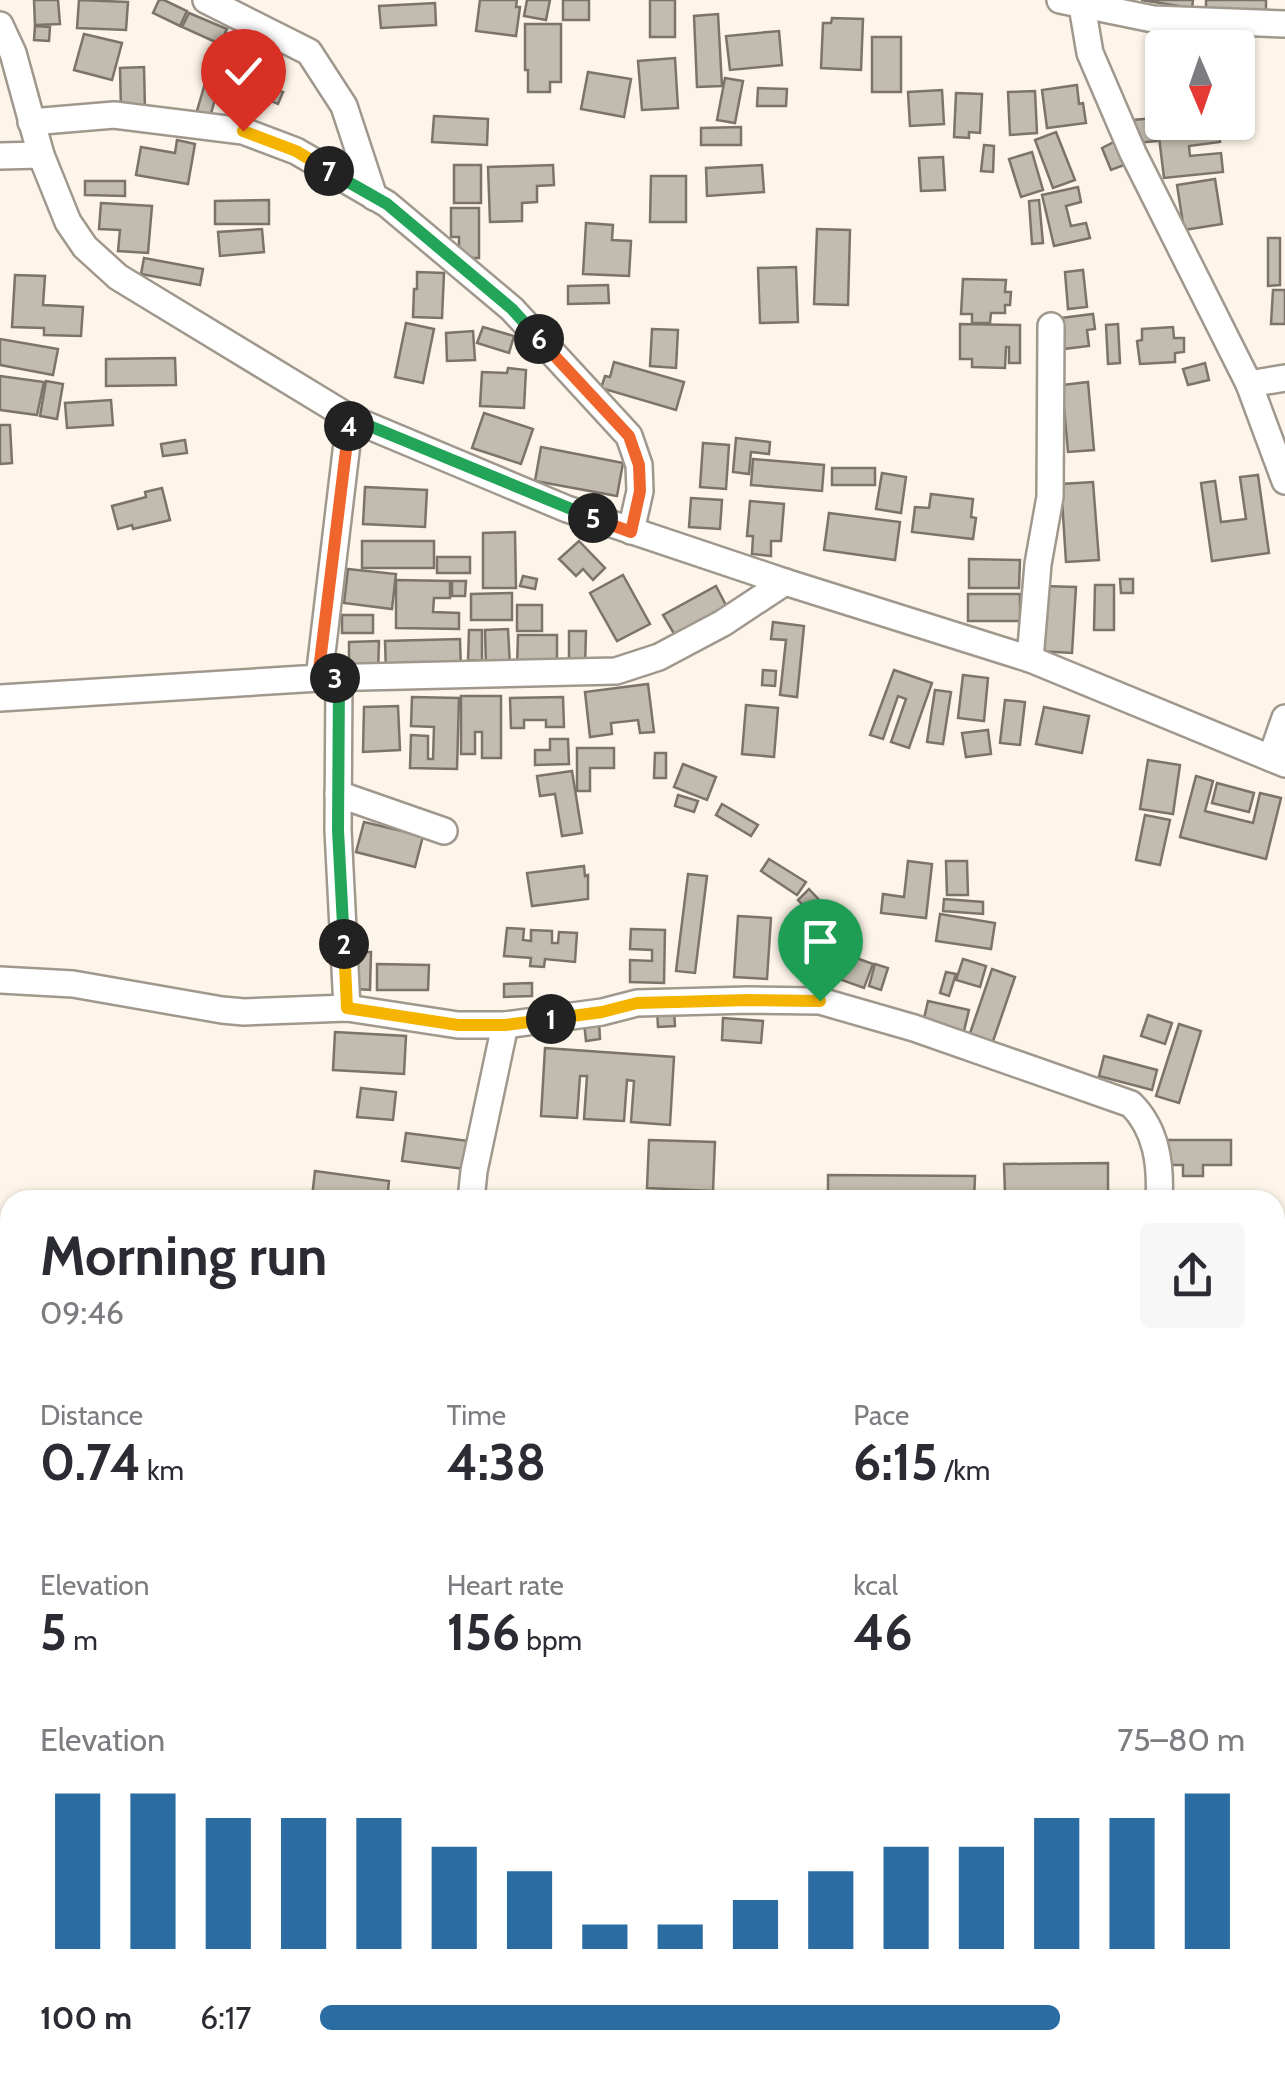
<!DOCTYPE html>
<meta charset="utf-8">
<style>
body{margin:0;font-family:Cabin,sans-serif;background:#f7f7f7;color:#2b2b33;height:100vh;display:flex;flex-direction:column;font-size:38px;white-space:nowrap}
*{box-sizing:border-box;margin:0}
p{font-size:32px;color:#7c7c81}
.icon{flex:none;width:55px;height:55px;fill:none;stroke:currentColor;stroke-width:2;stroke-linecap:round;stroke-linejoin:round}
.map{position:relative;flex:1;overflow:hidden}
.details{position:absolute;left:0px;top:1190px;width:1285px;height:888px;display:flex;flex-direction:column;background:#fff;border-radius:30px 30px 0 0;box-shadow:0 2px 8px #0004}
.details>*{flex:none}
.needle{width:65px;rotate:178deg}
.tools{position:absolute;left:1145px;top:30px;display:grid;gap:20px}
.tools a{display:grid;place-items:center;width:110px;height:110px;border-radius:10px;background:#fff;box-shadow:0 2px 8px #0004;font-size:50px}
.pin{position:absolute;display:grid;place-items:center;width:85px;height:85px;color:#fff;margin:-102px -42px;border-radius:50% 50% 50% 0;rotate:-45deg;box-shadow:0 0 10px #0007}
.pin .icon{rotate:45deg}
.km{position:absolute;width:50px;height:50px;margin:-25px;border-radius:50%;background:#222;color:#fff;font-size:28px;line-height:50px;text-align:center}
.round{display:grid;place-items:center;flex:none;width:105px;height:105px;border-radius:10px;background:#f7f7f7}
.headline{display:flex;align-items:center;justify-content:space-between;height:170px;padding:0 40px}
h1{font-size:55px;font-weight:700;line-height:75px}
.stats{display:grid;grid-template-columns:repeat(3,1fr);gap:15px;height:170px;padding:10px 40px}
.stats div{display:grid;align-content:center}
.stats b{font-size:50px;font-weight:700}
.stats small{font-size:28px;font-weight:400}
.stats p{font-size:28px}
.chart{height:280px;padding:20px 40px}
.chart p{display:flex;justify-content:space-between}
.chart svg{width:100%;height:180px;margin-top:10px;stroke:#2b6ca2;stroke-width:6}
ul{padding:0 40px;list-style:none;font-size:32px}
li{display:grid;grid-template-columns:160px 120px 1fr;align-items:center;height:75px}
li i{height:25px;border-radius:12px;background:#2b6ca2}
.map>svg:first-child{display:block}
.building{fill:#c2bbaf;stroke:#7c746a;stroke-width:2.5}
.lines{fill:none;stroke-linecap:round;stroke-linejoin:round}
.minor-casing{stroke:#a0988d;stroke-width:30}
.minor{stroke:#fff;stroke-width:25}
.split-1-casing{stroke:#fff;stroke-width:20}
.split-2-casing{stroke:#fff;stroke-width:20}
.split-3-casing{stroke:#fff;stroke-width:20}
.split-4-casing{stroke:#fff;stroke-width:20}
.split-5-casing{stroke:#fff;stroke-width:20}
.split-6-casing{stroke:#fff;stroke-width:20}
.split-7-casing{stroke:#fff;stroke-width:20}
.split-8-casing{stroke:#fff;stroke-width:20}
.split-1{stroke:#f5b400;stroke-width:12}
.split-2{stroke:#f5b400;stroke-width:12}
.split-3{stroke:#22a559;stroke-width:12}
.split-4{stroke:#f0652b;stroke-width:12}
.split-5{stroke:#22a559;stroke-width:12}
.split-6{stroke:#f0652b;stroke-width:12}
.split-7{stroke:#22a559;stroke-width:12}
.split-8{stroke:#f5b400;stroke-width:12}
</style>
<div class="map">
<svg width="1285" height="2076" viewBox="0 0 1285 2076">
<rect width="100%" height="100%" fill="#fdf5e9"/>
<g class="building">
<polygon points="34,0 58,0 60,24 35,25"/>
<polygon points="79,0 128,2 126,30 77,28"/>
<polygon points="159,0 164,0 187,11 180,26 153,13"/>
<polygon points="480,0 517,0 516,7 520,7 516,36 476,31"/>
<polygon points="527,0 550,0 546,20 524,16"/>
<rect x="563" y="0" width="26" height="20"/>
<rect x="650" y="0" width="25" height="37"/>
<polygon points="1141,0 1193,0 1192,8"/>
<polygon points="1206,0 1266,0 1266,13 1206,14"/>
<polygon points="435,3 436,25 381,28 379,6"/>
<polygon points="189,13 227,29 220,44 182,27"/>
<polygon points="718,14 722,86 697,87 694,16"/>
<polygon points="832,18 863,19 861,70 821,68 823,23 831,23"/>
<polygon points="525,24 561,24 561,82 550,82 550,92 528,92 528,70 525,70"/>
<polygon points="35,26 50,27 49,41 34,40"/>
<polygon points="779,31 782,65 730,70 726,36"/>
<polygon points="84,34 122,43 112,80 74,70"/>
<rect x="872" y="37" width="29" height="55"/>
<polygon points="222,51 272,59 268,80 219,72"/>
<polygon points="675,58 678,108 642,110 638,61"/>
<polygon points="144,67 145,110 121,110 120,68"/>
<polygon points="588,72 631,79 624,117 581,109"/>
<polygon points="725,78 743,81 735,123 717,120"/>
<polygon points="206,80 219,84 208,125 194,121"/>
<polygon points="257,83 283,92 278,104 253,94"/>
<polygon points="1077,85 1079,104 1083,103 1086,123 1047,128 1042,90"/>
<polygon points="758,88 787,89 786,106 757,106"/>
<polygon points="942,90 944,124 910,126 908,92"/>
<polygon points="1035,91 1037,133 1010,135 1008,92"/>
<polygon points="956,93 982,94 980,133 969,132 969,138 954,137"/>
<polygon points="434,116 488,119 487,145 432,142"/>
<polygon points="1154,118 1157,141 1135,143 1133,120"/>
<polygon points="741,127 741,145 701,145 701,128"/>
<polygon points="1219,131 1220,142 1189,146 1190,156 1221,153 1223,172 1164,178 1159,137"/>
<polygon points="1056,132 1075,180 1053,188 1035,140"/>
<polygon points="177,140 195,144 188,184 136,175 141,147 175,153"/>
<polygon points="1114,142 1124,165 1111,170 1102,148"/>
<polygon points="984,145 994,146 993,172 981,171"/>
<polygon points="1032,152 1043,190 1021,197 1009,159"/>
<polygon points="943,157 945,190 921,191 919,158"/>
<rect x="454" y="165" width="27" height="38"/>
<polygon points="553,165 554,185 537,186 537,202 522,203 522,221 490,222 488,167"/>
<polygon points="762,165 764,192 707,196 706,168"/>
<polygon points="651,176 686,176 686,222 650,222"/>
<polygon points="1215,179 1222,224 1184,230 1177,185"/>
<polygon points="85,181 125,181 125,196 85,195"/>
<polygon points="1078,187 1081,202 1066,206 1071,226 1086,223 1090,238 1054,246 1042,195"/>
<polygon points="269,200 269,224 215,224 215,201"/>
<polygon points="1039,200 1043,243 1032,244 1029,201"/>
<polygon points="101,203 152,206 148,253 118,251 120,230 99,229"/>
<polygon points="451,208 479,208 479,258 459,258 459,237 451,237"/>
<polygon points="586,223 613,225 612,240 631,241 629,276 583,274"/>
<polygon points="262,229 264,252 220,256 218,232"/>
<polygon points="817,229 850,230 848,305 814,304"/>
<polygon points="1268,238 1280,238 1280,285 1268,286"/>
<polygon points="144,258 203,269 200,285 141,274"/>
<polygon points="796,267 798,322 760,323 758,268"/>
<polygon points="1083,270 1087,307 1068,309 1065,272"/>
<polygon points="417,272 444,273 442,318 413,317 414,289 417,289"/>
<polygon points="15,275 45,276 43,305 83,307 81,336 44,335 44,328 12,327"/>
<polygon points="963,279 1006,280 1005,292 1011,292 1010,305 1005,305 1005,313 991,313 990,323 972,323 972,314 961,314"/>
<polygon points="608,285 609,303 568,304 568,286"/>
<polygon points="1273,290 1285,290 1285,324 1271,324"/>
<polygon points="1093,314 1095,329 1087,330 1089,346 1055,350 1052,319"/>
<polygon points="406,323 434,329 423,383 395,377"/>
<polygon points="960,324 1020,325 1020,363 1009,363 1009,347 1006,347 1005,368 972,367 972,359 960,359"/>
<polygon points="1118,324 1120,363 1108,364 1106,325"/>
<polygon points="483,327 514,336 509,353 477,343"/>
<polygon points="1173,327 1174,338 1184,338 1184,352 1175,353 1175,362 1140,364 1137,341 1142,340 1142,329"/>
<polygon points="652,329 678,330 676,368 650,366"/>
<polygon points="473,331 475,360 447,361 446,333"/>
<polygon points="0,339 58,349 53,375 0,365"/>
<polygon points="175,358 176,385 106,386 106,359"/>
<polygon points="614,362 684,382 676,410 601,388 605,376 610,377"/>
<polygon points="1205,363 1209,380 1188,385 1183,369"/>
<polygon points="508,368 526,370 524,408 480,406 482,372 507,373"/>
<polygon points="0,376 44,382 37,415 0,410"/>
<polygon points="46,381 63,384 57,419 40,416"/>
<polygon points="1088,382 1094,450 1068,452 1062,385"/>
<polygon points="111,400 113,425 67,428 65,403"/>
<polygon points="484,413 533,429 521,464 472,448"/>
<polygon points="0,425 10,425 12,463 0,464"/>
<polygon points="736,438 770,442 769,454 751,452 749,474 733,472"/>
<polygon points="185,440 187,453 163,456 161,444"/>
<polygon points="703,443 729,445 726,489 700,487"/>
<polygon points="541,447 623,463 617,496 535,481"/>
<polygon points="753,459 824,465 822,491 751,485"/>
<rect x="832" y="468" width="43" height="17"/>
<polygon points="882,473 906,477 901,513 876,509"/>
<polygon points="1258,475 1269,553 1212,561 1201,483 1215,481 1221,522 1246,519 1240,477"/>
<polygon points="1093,482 1099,560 1066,562 1061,484"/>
<polygon points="365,487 427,490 425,527 363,524"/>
<polygon points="162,488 170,520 133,529 132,525 118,529 112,506 146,497 145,492"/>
<polygon points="931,494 973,499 971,517 976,518 973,539 912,532 915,507 929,508"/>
<polygon points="691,498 722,500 720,529 689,527"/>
<polygon points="750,501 784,504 781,541 771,541 771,556 752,554 753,536 747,536"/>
<polygon points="829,513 900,522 895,560 824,550"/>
<polygon points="515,532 516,588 483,588 483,533"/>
<rect x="362" y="541" width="72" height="27"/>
<polygon points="579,541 605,568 593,580 583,569 576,576 559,559"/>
<rect x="437" y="557" width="33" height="16"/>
<polygon points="969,559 1020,560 1019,588 969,588"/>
<polygon points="348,569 396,574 392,609 344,603"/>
<polygon points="623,575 650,624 617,641 590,593"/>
<polygon points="523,576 537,579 535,589 520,586"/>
<polygon points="1120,579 1133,579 1133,593 1121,593"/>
<polygon points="396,580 450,581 450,598 434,598 433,612 459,613 459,629 396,628"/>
<polygon points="452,581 466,581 465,596 452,596"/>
<polygon points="1095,585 1114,585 1114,630 1094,630"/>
<polygon points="716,586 728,609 676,637 663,615"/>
<polygon points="1042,586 1076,587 1072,653 1038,651"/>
<polygon points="512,593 512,620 471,620 471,594"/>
<rect x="968" y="594" width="52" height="27"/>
<rect x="517" y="605" width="25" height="26"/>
<rect x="342" y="615" width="31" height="18"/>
<polygon points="773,622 804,626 797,697 780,695 786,640 771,639"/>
<polygon points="508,629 510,667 486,668 485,630"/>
<polygon points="469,630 482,630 482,661 468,660"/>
<polygon points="569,631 586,631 585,668 569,668"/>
<polygon points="518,635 557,635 557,667 517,666"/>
<polygon points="460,639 461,671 386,673 385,641"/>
<polygon points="379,641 378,673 349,672 349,642"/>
<polygon points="763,670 776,671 775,686 762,685"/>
<polygon points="894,670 932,683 909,748 891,742 906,699 898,696 883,739 870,735"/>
<polygon points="963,675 988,678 984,721 958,718"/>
<polygon points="648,684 654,732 640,733 638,720 611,723 612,734 590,737 585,692"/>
<polygon points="935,690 951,692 943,744 927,742"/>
<polygon points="461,696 501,696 501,758 482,758 482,732 475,732 475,754 461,754"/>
<polygon points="412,697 459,698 457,769 410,768 411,735 428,736 428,759 433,759 434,727 411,726"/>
<polygon points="563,697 564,727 546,727 546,720 524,720 524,728 511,728 510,698"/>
<polygon points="1005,700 1025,702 1020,745 1000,743"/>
<polygon points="746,705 778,708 774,757 742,754"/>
<polygon points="398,706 400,750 363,752 364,707"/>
<polygon points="1044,707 1089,716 1082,753 1036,744"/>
<polygon points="988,730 991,754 966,757 962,733"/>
<polygon points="550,739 568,739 569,764 535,765 535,750 550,750"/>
<polygon points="577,748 614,748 614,768 590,768 590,791 577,791"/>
<polygon points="655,753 666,753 666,778 654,778"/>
<polygon points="1148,760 1180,765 1173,814 1140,809"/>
<polygon points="683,764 716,777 707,800 674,787"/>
<polygon points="572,771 582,833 562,836 555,794 540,796 537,776"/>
<polygon points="1196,776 1213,781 1205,811 1253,823 1260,793 1281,798 1266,859 1180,837"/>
<polygon points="1217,783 1254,793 1249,812 1212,803"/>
<polygon points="678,795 698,801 694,812 675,806"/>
<polygon points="722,804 758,825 751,836 716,815"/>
<polygon points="1145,815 1170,820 1160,865 1136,860"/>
<polygon points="364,822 423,836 415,867 356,852"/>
<polygon points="769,859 806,882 797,895 761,871"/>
<polygon points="908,861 932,864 926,918 881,913 883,894 904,897"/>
<polygon points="946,861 967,861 968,895 947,895"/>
<polygon points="584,866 585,876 588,875 588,899 532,906 527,873"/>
<polygon points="688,874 707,876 695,973 676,971"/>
<polygon points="809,889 832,914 821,924 798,900"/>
<polygon points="944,899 983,902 983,914 943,911"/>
<polygon points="940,914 995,923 991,949 936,941"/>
<polygon points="738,916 771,918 767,979 734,977"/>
<polygon points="507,928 524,929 523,940 531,941 531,930 552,931 552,943 558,943 559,932 577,933 575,962 545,959 544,967 530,966 531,958 504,956"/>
<polygon points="631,929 665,930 664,983 630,982 630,960 652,961 652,950 630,949"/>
<polygon points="829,929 855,937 851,950 825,942"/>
<polygon points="823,946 873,964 864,988 814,970"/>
<polygon points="358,952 371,952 370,990 357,989"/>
<polygon points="963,959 986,966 980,987 956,980"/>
<polygon points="377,964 429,965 428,990 377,990"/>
<polygon points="875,964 888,968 881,990 869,986"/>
<polygon points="992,969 1015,977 990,1050 967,1042"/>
<polygon points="946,972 956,974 949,996 940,993"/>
<polygon points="532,983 532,996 504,997 504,984"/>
<polygon points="928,1001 969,1010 963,1035 922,1027"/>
<polygon points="674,1009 675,1026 658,1027 657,1010"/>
<polygon points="1148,1015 1172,1023 1165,1044 1141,1036"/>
<polygon points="723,1018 763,1021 761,1043 722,1040"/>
<polygon points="599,1021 600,1039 586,1041 584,1022"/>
<polygon points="1179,1024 1201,1031 1179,1103 1156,1096"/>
<polygon points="335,1032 406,1036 404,1074 333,1070"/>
<polygon points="545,1048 674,1057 670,1125 631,1122 634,1081 627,1080 624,1121 584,1119 587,1076 580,1076 577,1118 541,1116"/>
<polygon points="1104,1056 1157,1070 1152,1090 1099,1076"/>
<polygon points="361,1088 396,1092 393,1120 357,1117"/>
<polygon points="406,1133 469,1141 465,1169 402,1161"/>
<polygon points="649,1140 715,1142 713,1191 647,1188"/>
<polygon points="1167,1140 1231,1140 1231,1165 1203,1165 1203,1176 1183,1176 1183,1165 1167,1165"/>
<polygon points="1108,1163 1108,1192 1005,1193 1004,1164"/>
<polygon points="315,1171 389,1181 387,1200 336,1200 312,1197"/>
<polygon points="828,1175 975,1176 974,1200 828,1200"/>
<rect x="1275" y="1405" width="10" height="39"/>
<polygon points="10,1838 10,1880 0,1883 0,1840"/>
<polygon points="10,1943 10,1966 0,1969 0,1946"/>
<polygon points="10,1989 10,2020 0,2022 0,1991"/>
<rect x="241" y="2068" width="22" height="8"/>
<rect x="270" y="2068" width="25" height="8"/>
<polygon points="780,2068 993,2068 1002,2076 772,2076"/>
</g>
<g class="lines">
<defs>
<g id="minor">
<polyline points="206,0 309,52 344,106 374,197"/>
<polyline points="1060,0 1153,19 1285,24"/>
<polyline points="1082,6 1090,53 1133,153 1249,384 1285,481"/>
<polyline points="0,25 13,53 41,155 68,222 85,247 118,277 350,418 567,509 785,582 1030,659 1285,764"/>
<polyline points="31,122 114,115 243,131 296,151 387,204 512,309 629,436 639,465 640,491 631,531"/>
<polyline points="0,156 41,155"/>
<polyline points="1249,384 1285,378"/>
<polyline points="1030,659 1038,564 1050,497 1051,326"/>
<polyline points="319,678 616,671 659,657 723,623 785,582"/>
<polyline points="339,678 338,830 347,1008"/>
<polyline points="0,698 319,678 350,418"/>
<polyline points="1271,758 1285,718"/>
<polyline points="338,794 444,831"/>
<path d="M0 980 73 984 222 1010 244 1012 347 1008 458 1025H505L602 1012 637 1003 749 1000 820 1001 914 1028 1131 1104C1157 1130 1161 1165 1159 1200"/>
<polyline points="471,1200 474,1171 505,1025"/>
<polyline points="0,1343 10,1345"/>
<polyline points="1275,1792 1285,1792"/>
<polyline points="1144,2076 1144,2068"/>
</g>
</defs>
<use href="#minor" class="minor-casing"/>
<use href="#minor" class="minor"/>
</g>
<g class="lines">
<defs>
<polyline id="split-1" points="551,1019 602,1012 637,1003 749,1000 820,1001"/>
<polyline id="split-2" points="344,944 347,1008 458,1025 505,1025 551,1019"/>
<polyline id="split-3" points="335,678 339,678 338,830 344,944"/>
<polyline id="split-4" points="335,678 318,678 349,426"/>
<polyline id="split-5" points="349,426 350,418 593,518"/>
<polyline id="split-6" points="539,339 629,436 639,465 640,491 631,532 593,518"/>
<polyline id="split-7" points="329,171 387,204 512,309 539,339"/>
<polyline id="split-8" points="243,131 296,151 329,171"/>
</defs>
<use href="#split-1" class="split-1-casing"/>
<use href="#split-2" class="split-2-casing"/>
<use href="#split-3" class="split-3-casing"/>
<use href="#split-4" class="split-4-casing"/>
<use href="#split-5" class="split-5-casing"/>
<use href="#split-6" class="split-6-casing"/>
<use href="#split-7" class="split-7-casing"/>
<use href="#split-8" class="split-8-casing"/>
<use href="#split-1" class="split-1"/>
<use href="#split-2" class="split-2"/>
<use href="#split-3" class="split-3"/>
<use href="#split-4" class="split-4"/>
<use href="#split-5" class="split-5"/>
<use href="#split-6" class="split-6"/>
<use href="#split-7" class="split-7"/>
<use href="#split-8" class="split-8"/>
</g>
</svg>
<div class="tools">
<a><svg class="needle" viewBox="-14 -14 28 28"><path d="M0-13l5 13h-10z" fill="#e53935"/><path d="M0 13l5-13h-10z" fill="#7c7c81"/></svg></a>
</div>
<div class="pin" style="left:820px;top:1001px;background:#1e9e55"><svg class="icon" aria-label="arrive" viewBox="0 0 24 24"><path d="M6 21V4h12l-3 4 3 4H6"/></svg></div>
<div class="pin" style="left:243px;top:131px;background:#d93025"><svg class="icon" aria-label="check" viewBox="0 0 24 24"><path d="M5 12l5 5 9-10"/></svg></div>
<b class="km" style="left:551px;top:1019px">1</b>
<b class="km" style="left:344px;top:944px">2</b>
<b class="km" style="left:335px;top:678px">3</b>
<b class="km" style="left:349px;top:426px">4</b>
<b class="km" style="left:593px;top:518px">5</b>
<b class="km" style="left:539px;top:339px">6</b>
<b class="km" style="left:329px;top:171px">7</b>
<section class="details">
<div class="headline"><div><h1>Morning run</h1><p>09:46</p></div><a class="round"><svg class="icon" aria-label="share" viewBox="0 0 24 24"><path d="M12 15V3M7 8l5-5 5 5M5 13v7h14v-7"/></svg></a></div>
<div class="stats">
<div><p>Distance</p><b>0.74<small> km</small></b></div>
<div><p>Time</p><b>4:38</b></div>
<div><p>Pace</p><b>6:15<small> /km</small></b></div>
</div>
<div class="stats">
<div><p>Elevation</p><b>5<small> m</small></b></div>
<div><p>Heart rate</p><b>156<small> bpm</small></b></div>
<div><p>kcal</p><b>46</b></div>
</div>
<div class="chart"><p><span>Elevation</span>75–80 m</p>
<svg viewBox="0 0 160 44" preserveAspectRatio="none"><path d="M5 44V6M15 44V6M25 44V12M35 44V12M45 44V12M55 44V19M65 44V25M75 44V38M85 44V38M95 44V32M105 44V25M115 44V19M125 44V19M135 44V12M145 44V12M155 44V6"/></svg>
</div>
<ul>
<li><b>100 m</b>6:17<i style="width:80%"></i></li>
</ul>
</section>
</div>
